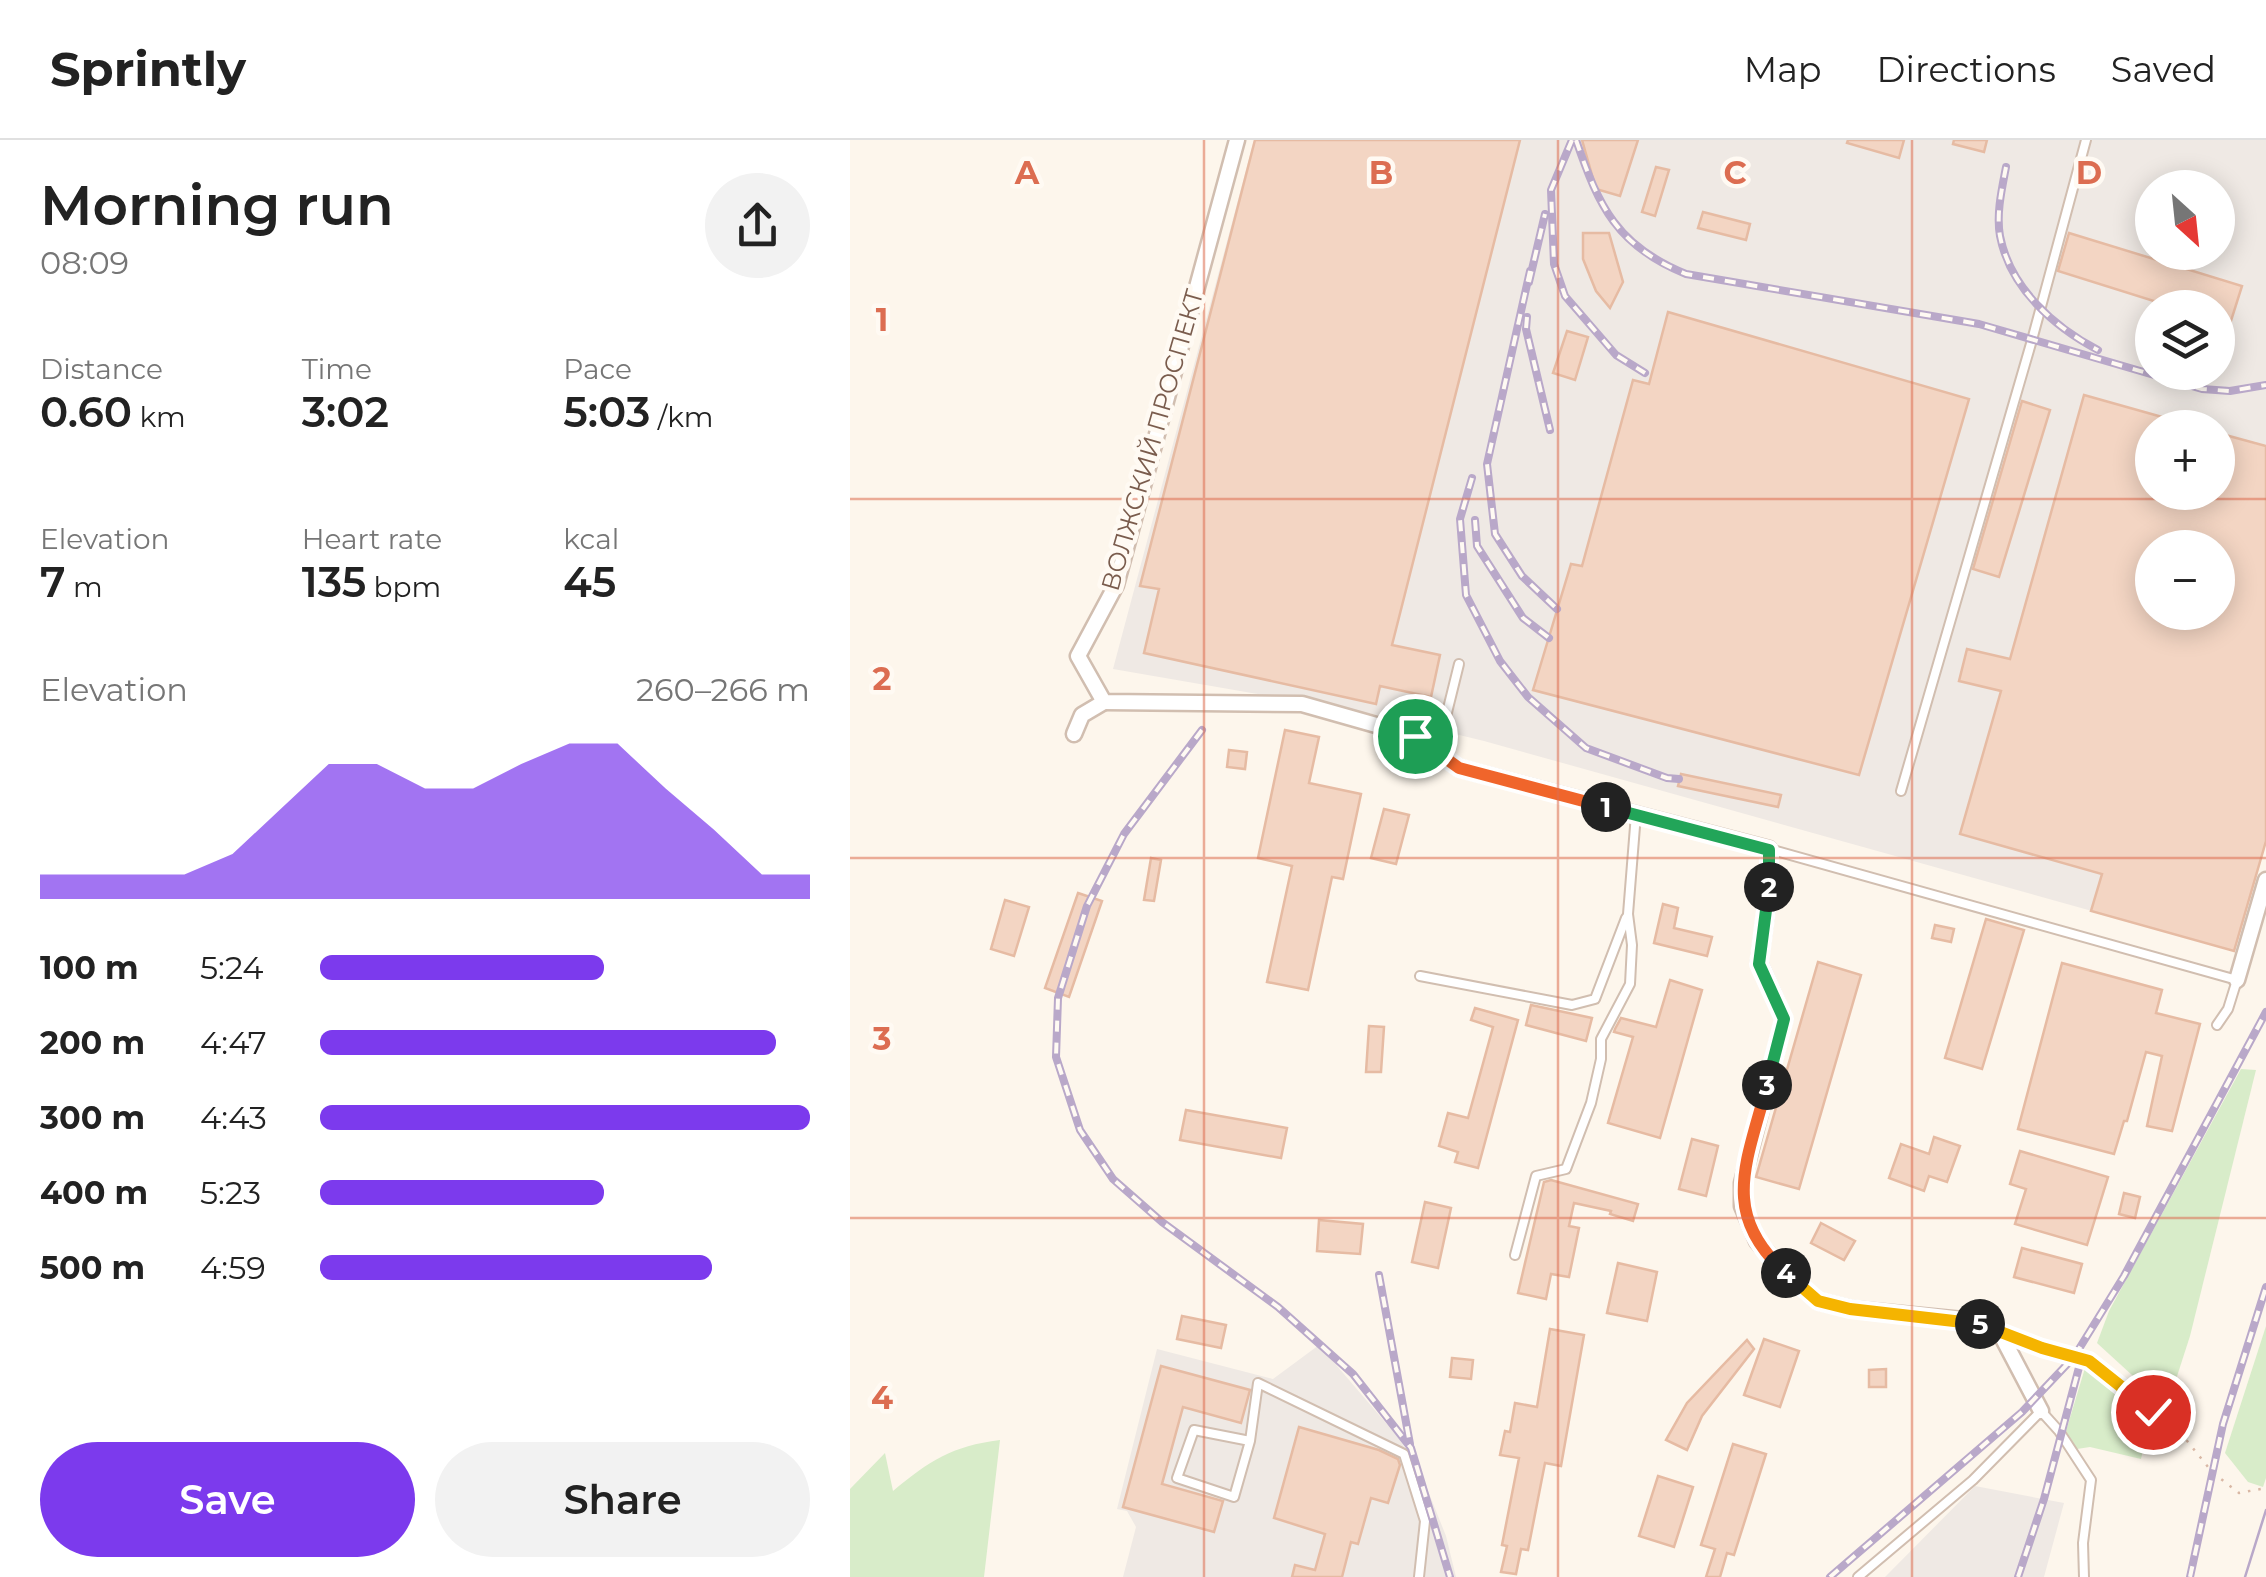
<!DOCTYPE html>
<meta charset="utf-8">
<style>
body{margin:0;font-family:Montserrat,sans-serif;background:#f2f2f2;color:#222;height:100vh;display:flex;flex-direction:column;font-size:38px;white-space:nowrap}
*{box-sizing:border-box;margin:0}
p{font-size:32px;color:#767676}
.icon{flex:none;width:55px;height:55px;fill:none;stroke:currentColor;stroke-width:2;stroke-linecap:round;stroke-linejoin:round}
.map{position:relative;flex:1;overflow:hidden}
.sheet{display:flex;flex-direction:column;background:#fff;width:850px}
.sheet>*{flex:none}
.needle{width:65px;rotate:153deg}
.tools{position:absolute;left:1285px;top:30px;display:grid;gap:20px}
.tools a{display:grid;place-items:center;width:100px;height:100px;border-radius:50%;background:#fff;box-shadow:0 5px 25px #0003;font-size:50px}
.pin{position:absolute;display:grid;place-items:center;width:85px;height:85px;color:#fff;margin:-42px;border:5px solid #fff;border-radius:50%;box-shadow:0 2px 10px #0007}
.km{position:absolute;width:50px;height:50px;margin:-25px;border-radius:50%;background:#222;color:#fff;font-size:28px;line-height:50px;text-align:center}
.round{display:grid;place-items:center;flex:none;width:105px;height:105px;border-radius:52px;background:#f2f2f2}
.headline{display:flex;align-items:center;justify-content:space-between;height:170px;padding:0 40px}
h1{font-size:55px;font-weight:600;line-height:75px}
.figures{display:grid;grid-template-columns:repeat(3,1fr);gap:15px;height:170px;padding:10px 40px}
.figures div{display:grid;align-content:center}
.figures b{font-size:42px;font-weight:600}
.figures small{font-size:28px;font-weight:400}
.figures p{font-size:28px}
.chart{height:280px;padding:20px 40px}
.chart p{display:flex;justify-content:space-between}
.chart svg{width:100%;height:180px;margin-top:10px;fill:#7c3aed;opacity:.7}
.primary-button{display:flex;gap:20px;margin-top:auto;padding:20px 40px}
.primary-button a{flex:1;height:115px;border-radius:60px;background:#7c3aed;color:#fff;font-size:40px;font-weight:600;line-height:115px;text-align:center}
.primary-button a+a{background:#f2f2f2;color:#222}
ul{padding:0 40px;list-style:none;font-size:32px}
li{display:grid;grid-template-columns:160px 120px 1fr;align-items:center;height:75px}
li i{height:25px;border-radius:12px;background:#7c3aed}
header{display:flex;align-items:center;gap:60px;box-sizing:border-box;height:140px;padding:0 50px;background:#fff;border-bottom:2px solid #e0e0e0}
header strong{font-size:48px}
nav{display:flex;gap:55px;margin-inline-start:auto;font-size:35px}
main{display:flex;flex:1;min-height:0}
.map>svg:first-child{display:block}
.industrial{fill:#efe9e4;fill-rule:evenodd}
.green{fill:#d8ecc9}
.building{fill:#f3d5c3;stroke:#e6bba3;stroke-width:2.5;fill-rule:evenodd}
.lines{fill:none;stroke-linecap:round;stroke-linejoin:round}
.lane-casing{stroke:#d1beb0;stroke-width:12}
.street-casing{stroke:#d1beb0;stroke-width:19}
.path{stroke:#d9b8a5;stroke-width:2.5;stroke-dasharray:2.5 8;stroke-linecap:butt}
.lane{stroke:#fff;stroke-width:8}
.street{stroke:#fff;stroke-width:14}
.tram{stroke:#b9a8c9;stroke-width:2.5}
.rail-casing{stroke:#b9a8c9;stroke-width:8}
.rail{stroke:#fffaf3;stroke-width:4;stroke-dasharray:11;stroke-linecap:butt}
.split-1-casing{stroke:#fff;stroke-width:20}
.split-2-casing{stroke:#fff;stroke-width:20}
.split-3-casing{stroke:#fff;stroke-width:20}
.split-4-casing{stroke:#fff;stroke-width:20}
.split-5-casing{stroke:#fff;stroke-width:20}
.split-6-casing{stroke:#fff;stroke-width:20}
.split-1{stroke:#f0652b;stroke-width:12}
.split-2{stroke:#22a559;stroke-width:12}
.split-3{stroke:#22a559;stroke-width:12}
.split-4{stroke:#f0652b;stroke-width:12}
.split-5{stroke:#f5b400;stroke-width:12}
.split-6{stroke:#f5b400;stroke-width:12}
.grid{fill:none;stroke:#dc6d51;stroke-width:2.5;stroke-opacity:0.55}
.labels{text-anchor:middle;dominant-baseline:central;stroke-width:9;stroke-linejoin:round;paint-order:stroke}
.street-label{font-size:25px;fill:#7a5c4d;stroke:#fffaf3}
.grid-label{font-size:32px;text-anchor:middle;font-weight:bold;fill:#dc6d51;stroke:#fffaf3;stroke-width:9;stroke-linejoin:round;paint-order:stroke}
</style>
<header>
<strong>Sprintly</strong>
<nav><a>Map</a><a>Directions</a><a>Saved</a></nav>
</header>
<main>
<section class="sheet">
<div class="headline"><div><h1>Morning run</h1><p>08:09</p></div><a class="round"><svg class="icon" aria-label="share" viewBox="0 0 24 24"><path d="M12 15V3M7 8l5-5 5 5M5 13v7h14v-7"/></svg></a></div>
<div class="figures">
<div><p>Distance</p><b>0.60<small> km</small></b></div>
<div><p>Time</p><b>3:02</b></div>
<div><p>Pace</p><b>5:03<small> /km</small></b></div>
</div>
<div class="figures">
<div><p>Elevation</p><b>7<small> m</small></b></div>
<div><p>Heart rate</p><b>135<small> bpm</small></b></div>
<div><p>kcal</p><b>45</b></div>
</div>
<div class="chart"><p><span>Elevation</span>260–266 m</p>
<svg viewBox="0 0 160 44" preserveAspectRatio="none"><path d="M0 44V38L10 38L20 38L30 38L40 33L50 22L60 11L70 11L80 17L90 17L100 11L110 6L120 6L130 17L140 27L150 38L160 38V44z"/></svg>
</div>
<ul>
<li><b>100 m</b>5:24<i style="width:58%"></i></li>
<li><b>200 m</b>4:47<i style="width:93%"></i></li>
<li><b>300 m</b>4:43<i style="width:100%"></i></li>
<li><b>400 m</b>5:23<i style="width:58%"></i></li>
<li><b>500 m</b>4:59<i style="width:80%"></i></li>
</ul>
<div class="primary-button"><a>Save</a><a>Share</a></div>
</section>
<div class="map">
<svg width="1416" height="1437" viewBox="0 0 1416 1437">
<rect width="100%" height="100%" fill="#fdf6ec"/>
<g class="industrial">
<path d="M404 0H1416V703L1385 811 634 601 523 574 263 529ZM1302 48H1368V112H1302ZM1302 168H1368V232H1302ZM1302 288H1368V352H1302ZM1302 408H1368V472H1302Z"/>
<polygon points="469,1205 548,1297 572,1336 596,1396 606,1437 273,1437 286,1387 277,1371 267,1369 307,1209 423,1239"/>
<polygon points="1125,1346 1214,1363 1194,1437 1035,1437"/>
</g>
<g class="green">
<polygon points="1391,929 1406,930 1340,1196 1320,1258 1294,1246 1247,1203 1259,1171"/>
<polygon points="1416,1186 1416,1338 1413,1347 1398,1342 1375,1313"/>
<polygon points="1235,1228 1260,1244 1300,1279 1291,1319 1240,1307 1227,1309 1216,1291"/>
<path d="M150 1300 134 1437H0V1349L35 1313 43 1351C79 1321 102 1306 150 1300Z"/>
</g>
<g class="building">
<polygon points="405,0 670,0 542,505 590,515 581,557 530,546 526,564 294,513 309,449 290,446"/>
<polygon points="732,0 788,0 770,56 746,49"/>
<polygon points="998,0 1054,0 1049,18 997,3"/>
<polygon points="1104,0 1137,0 1134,12 1103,4"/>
<polygon points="806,27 819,30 805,76 792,72"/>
<polygon points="853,72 900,84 896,100 848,88"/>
<polygon points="733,93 759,93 773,142 760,168 746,151 733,119"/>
<polygon points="1219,93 1392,146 1380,184 1368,180 1368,168 1326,168 1208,131"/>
<polygon points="818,172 1119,259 1009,635 683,550 721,424 732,426 783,240 799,244"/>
<polygon points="717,191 738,197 725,240 703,233"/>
<path d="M1234 255 1337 284V288H1302V352H1368V293L1416 306V701L1384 811 1241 771 1252 734 1110 694 1151 551 1109 541 1117 509 1160 519ZM1302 408H1368V472H1302Z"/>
<polygon points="1172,261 1200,270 1149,437 1123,429"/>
<polygon points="435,590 469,597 459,643 511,654 493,739 482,737 458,850 417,842 442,726 408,718"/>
<polygon points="379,610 397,612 395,629 377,627"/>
<polygon points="831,634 931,655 928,667 828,646"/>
<polygon points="534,669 559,675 546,724 521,718"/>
<polygon points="301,718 311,720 304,761 294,760"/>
<polygon points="228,753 252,761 219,857 195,848"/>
<polygon points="155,760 179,767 164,816 141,809"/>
<polygon points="813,764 828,768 824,788 862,797 857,816 804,803"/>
<polygon points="1136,779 1174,790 1132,929 1095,918"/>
<polygon points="1085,785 1104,789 1101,802 1082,798"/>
<polygon points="968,822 1011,835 949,1049 906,1037"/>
<polygon points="1212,823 1312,850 1306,873 1350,884 1322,991 1297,986 1312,916 1296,912 1277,981 1274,981 1264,1014 1168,989"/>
<polygon points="820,840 852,850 810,998 758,983 783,897 764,892 765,889 771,878 806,887"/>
<polygon points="681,865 742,878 736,901 676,885"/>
<polygon points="625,868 668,880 628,1028 605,1022 608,1012 589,1006 598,973 618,978 643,887 621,880"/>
<polygon points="519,886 534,887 531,932 516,932"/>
<polygon points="336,970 437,988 431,1018 330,1000"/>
<polygon points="1084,997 1110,1006 1097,1042 1079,1036 1074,1051 1039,1038 1051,1004 1079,1014"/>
<polygon points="842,999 868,1006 856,1056 829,1049"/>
<polygon points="1170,1011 1258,1037 1237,1105 1165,1084 1176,1049 1160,1044"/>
<polygon points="701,1040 788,1064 783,1081 760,1074 761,1071 724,1063 719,1086 729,1088 719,1137 701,1134 696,1159 668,1153 694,1042"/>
<polygon points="1274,1053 1290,1057 1285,1078 1269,1074"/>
<polygon points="575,1062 601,1068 588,1128 562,1122"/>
<polygon points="469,1080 513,1084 510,1114 467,1111"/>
<polygon points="971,1083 1005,1101 994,1120 961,1103"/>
<polygon points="1172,1108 1232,1124 1224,1153 1164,1137"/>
<polygon points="768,1123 807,1132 797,1181 757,1173"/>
<polygon points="332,1176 376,1185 371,1208 327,1199"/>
<polygon points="700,1189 734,1195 711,1326 695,1323 678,1410 671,1409 666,1434 651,1432 657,1406 652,1405 669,1318 650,1315 655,1291 660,1292 665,1263 687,1267"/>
<polygon points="914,1199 949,1211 930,1267 894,1255"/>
<polygon points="897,1200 904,1209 852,1276 837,1310 816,1300 837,1263"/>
<polygon points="602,1218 623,1220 621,1239 600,1237"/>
<polygon points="311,1226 400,1250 391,1283 333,1267 312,1344 373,1361 364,1392 273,1367"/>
<polygon points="1036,1229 1036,1247 1019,1247 1019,1230"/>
<polygon points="449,1287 529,1310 548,1319 550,1325 538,1363 521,1358 508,1404 501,1402 492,1437 442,1437 445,1425 465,1430 475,1394 424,1378"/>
<polygon points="883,1304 916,1314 884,1415 877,1413 870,1437 856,1437 865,1409 851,1405"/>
<polygon points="808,1336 843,1347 824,1407 789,1396"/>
</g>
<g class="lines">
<defs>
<g id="lane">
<polyline points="587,613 609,524"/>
<polyline points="1051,651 1182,200 1236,0"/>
<polyline points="919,709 1387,840 1378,869 1367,885"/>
<polyline points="570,836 722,865 745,859 776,778"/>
<polyline points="665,1115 686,1036 716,1029 741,963 751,919 751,899 780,844 782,805 778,774 786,674"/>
<polyline points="400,1301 344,1290 327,1338 384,1357 400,1301 408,1243 554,1314 575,1381 569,1437"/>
<polyline points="1008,1437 1123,1340 1191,1271 1209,1291 1241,1340 1233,1403 1234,1437"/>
</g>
<g id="street">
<polyline points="387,0 266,445 228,516 254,562 452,564 565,596 609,628 919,709 919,749 909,823 934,879 892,1043 892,1066 907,1101 931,1129 968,1161 1001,1169 1123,1181 1149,1191 1191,1271"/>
<polyline points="224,594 232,575 254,562"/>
<polyline points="1387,840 1416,740"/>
</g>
</defs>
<use href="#lane" class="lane-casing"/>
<use href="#street" class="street-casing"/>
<polyline class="path" points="1169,1199 1239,1221 1326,1287 1362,1332 1389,1353 1416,1348"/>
<use href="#lane" class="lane"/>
<use href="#street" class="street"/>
<polyline class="tram" points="1395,1437 1416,1370"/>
<defs>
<g id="rail">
<polyline points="722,0 701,50 704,124 715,156 766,215 795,233"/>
<path d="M726 0C749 67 767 106 836 134L1129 184 1352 249 1380 251 1416 245"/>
<path d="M1156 27C1152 48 1146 74 1150 96 1160 148 1204 187 1248 210"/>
<polyline points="680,131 637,324 645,394 672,436 707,469"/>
<polyline points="679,142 695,74"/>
<polyline points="677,177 676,189 700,290"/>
<polyline points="622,338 610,379 616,455 650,521 678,557 736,608 817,638 829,639"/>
<polyline points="625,380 627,406 673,478 699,498"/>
<polyline points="352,590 274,694 237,766 208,858 206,917 230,990 263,1039 312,1082 428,1167 503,1234 561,1308 600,1437"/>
<polyline points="529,1135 560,1304"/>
<polyline points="980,1437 1172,1272 1224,1217 1274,1136 1416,872"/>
<polyline points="1168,1437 1194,1359 1232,1216"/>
<polyline points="1340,1437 1373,1284 1416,1147"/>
</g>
</defs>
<use href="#rail" class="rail-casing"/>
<use href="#rail" class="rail"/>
</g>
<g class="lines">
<defs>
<polyline id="split-1" points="565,596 609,628 756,667"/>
<polyline id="split-2" points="756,667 919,710 919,747"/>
<polyline id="split-3" points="917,945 934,879 909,824 919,747"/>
<path id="split-4" d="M917 945C898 1020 868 1073 936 1133"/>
<polyline id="split-5" points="936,1133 968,1161 1000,1169 1130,1184"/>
<polyline id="split-6" points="1130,1184 1192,1208 1239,1221 1303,1272"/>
</defs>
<use href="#split-1" class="split-1-casing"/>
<use href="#split-2" class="split-2-casing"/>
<use href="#split-3" class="split-3-casing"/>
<use href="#split-4" class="split-4-casing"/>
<use href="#split-5" class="split-5-casing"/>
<use href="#split-6" class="split-6-casing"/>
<use href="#split-1" class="split-1"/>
<use href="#split-2" class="split-2"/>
<use href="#split-3" class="split-3"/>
<use href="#split-4" class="split-4"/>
<use href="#split-5" class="split-5"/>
<use href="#split-6" class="split-6"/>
</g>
<path class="grid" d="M354 0V1437M708 0V1437M1062 0V1437M0 359H1416M0 718H1416M0 1078H1416"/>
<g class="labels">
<g class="street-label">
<text transform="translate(302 300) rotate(-74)">ВОЛЖСКИЙ ПРОСПЕКТ</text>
</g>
</g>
<g class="grid-label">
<text x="177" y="44">A</text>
<text x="531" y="44">B</text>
<text x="885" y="44">C</text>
<text x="1239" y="44">D</text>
<text x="32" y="191">1</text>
<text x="32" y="550">2</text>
<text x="32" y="910">3</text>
<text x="32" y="1269">4</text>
</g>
</svg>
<div class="tools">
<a><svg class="needle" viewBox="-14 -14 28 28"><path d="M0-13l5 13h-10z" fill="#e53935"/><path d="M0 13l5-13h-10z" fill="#767676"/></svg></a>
<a><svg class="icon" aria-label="layers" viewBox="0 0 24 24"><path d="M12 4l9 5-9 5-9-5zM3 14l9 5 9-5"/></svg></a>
<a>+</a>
<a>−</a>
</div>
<div class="pin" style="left:565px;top:596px;background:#1e9e55"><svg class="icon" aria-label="arrive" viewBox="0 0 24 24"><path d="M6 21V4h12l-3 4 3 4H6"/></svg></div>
<div class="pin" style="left:1303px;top:1272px;background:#d93025"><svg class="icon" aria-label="check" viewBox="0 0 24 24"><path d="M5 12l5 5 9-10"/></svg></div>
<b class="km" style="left:756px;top:667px">1</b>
<b class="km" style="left:919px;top:747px">2</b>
<b class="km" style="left:917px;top:945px">3</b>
<b class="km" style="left:936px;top:1133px">4</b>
<b class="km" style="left:1130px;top:1184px">5</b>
</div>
</main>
